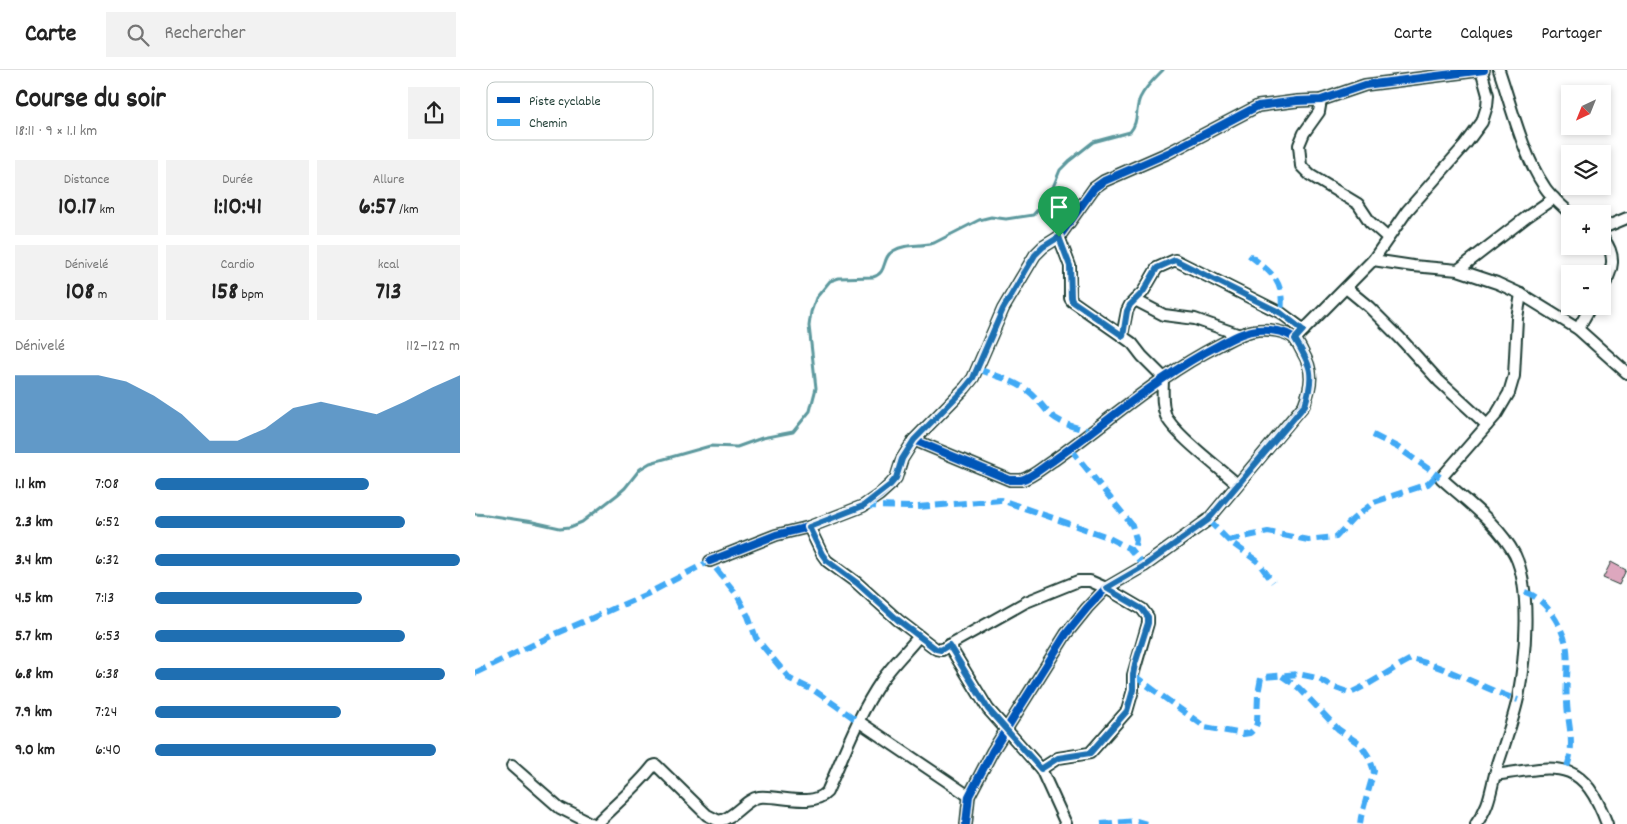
<!DOCTYPE html>
<html lang="fr">
<meta charset="utf-8">
<style>
body{margin:0;font-family:Dekko,sans-serif;background:#f2f2f2;color:#222;height:100vh;display:flex;flex-direction:column;font-size:19px;white-space:nowrap}
*{box-sizing:border-box;margin:0}
p{font-size:16px;color:#767676}
.icon{flex:none;width:28px;height:28px;fill:none;stroke:currentColor;stroke-width:2;stroke-linecap:round;stroke-linejoin:round}
.map{position:relative;flex:1;overflow:hidden}
.panel{display:flex;flex-direction:column;background:#fff;width:475px}
.panel>*{flex:none}
.needle{width:32px;rotate:223deg}
.tools{position:absolute;left:1086px;top:15px;display:grid;gap:10px}
.tools a{display:grid;place-items:center;width:50px;height:50px;border-radius:0px;background:#fff;box-shadow:0 2px 8px #0003;font-size:25px}
.pin{position:absolute;display:grid;place-items:center;width:42px;height:42px;color:#fff;margin:-51px -21px;border-radius:50% 50% 50% 0;rotate:-45deg;box-shadow:0 0 5px #0007}
.pin .icon{rotate:45deg}
.round{display:grid;place-items:center;flex:none;width:52px;height:52px;border-radius:0px;background:#f2f2f2}
.headline{display:flex;align-items:center;justify-content:space-between;height:85px;padding:0 15px}
h1{font-size:28px;font-weight:700;line-height:38px}
.metrics{display:grid;grid-template-columns:repeat(3,1fr);gap:8px;height:85px;padding:5px 15px}
.metrics div{display:grid;align-content:center;border-radius:0px;background:#f2f2f2;text-align:center}
.metrics b{font-size:25px;font-weight:700}
.metrics small{font-size:14px;font-weight:400}
.metrics p{font-size:14px}
.chart{height:140px;padding:10px 15px}
.chart p{display:flex;justify-content:space-between}
.chart svg{width:100%;height:90px;margin-top:5px;fill:#1f6fb2;opacity:.7}
ul{padding:0 15px;list-style:none;font-size:16px}
li{display:grid;grid-template-columns:80px 60px 1fr;align-items:center;height:38px}
li i{height:12px;border-radius:6px;background:#1f6fb2}
header{display:flex;align-items:center;gap:30px;box-sizing:border-box;height:70px;padding:0 25px;background:#fff;border-bottom:1px solid #e0e0e0}
header strong{font-size:24px}
nav{display:flex;gap:28px;margin-inline-start:auto;font-size:18px}
.search{width:350px;height:45px;background:#f2f2f2;display:flex;align-items:center;gap:12px;box-sizing:border-box;padding:0 18px;border-radius:0px;color:#767676;font-size:19px}
main{display:flex;flex:1;min-height:0}
.map>svg:first-child{display:block}
.lines{fill:none;stroke-linecap:round;stroke-linejoin:round}
.stream{stroke:#5d999e;stroke-width:3}
.building{fill:#dda7be;stroke:#1f3d34}
.street-casing{stroke:#1f3d34;stroke-width:14}
.street{stroke:#fff;stroke-width:10}
.quiet{stroke:#3fa9f5;stroke-width:6;stroke-dasharray:12 6;stroke-linecap:butt}
.cycleway-casing{stroke:#fff;stroke-width:11}
.cycleway{stroke:#0057b8;stroke-width:8}
.route-casing{stroke:#fff;stroke-width:10}
.route{stroke:#1f6fb2;stroke-width:6}
.key{fill:#fff;stroke:#bcc5c2;stroke-width:1}
.key-label{font-size:14px;fill:#1f3d34}
</style>
<header>
<strong>Carte</strong>
<div class="search"><svg class="icon" aria-label="search" viewBox="0 0 24 24"><circle cx="10" cy="10" r="6"/><path d="M15 15l6 6"/></svg>Rechercher</div>
<nav><a>Carte</a><a>Calques</a><a>Partager</a></nav>
</header>
<main>
<section class="panel">
<div class="headline"><div><h1>Course du soir</h1><p>18:11 · 9 × 1.1 km</p></div><a class="round"><svg class="icon" aria-label="share" viewBox="0 0 24 24"><path d="M12 15V3M7 8l5-5 5 5M5 13v7h14v-7"/></svg></a></div>
<div class="metrics">
<div><p>Distance</p><b>10.17<small> km</small></b></div>
<div><p>Durée</p><b>1:10:41</b></div>
<div><p>Allure</p><b>6:57<small> /km</small></b></div>
</div>
<div class="metrics">
<div><p>Dénivelé</p><b>108<small> m</small></b></div>
<div><p>Cardio</p><b>158<small> bpm</small></b></div>
<div><p>kcal</p><b>713</b></div>
</div>
<div class="chart"><p><span>Dénivelé</span>112–122 m</p>
<svg viewBox="0 0 160 44" preserveAspectRatio="none"><path d="M0 44V6L10 6L20 6L30 6L40 9L50 16L60 25L70 38L80 38L90 32L100 22L110 19L120 22L130 25L140 19L150 12L160 6V44z"/></svg>
</div>
<ul>
<li><b>1.1 km</b>7:08<i style="width:70%"></i></li>
<li><b>2.3 km</b>6:52<i style="width:82%"></i></li>
<li><b>3.4 km</b>6:32<i style="width:100%"></i></li>
<li><b>4.5 km</b>7:13<i style="width:68%"></i></li>
<li><b>5.7 km</b>6:53<i style="width:82%"></i></li>
<li><b>6.8 km</b>6:38<i style="width:95%"></i></li>
<li><b>7.9 km</b>7:24<i style="width:61%"></i></li>
<li><b>9.0 km</b>6:40<i style="width:92%"></i></li>
</ul>
</section>
<div class="map">
<svg width="1152" height="754" viewBox="0 0 1152 754">
<rect width="100%" height="100%" fill="#fff"/>
<filter id="ink" filterUnits="userSpaceOnUse"><feTurbulence type="fractalNoise" baseFrequency=".02" numOctaves="2"/><feDisplacementMap in="SourceGraphic" scale="10" xChannelSelector="R" yChannelSelector="G"/><feConvolveMatrix kernelMatrix="1 2 1 2 8 2 1 2 1" color-interpolation-filters="sRGB"/></filter>
<g filter="url(#ink)">
<g class="lines">
<path class="stream" d="M0 444 12 445 58 452 85 458 95 457 107 452 142 425 150 418 165 399 175 393 235 376 262 377 287 368 318 362 335 341 341 318 334 256 336 242 341 228 355 211 364 208 398 207C413 203 406 188 418 181 431 173 445 177 459 173L504 150 516 147 531 149 558 145 574 127 585 100 594 91 618 72 655 62C664 52 660 39 665 28 670 17 680 8 688 0"/>
</g>
<polygon class="building" points="1136,492 1151,500 1144,515 1128,508"/>
<g class="lines">
<defs>
<g id="street">
<path d="M1024 0C1036 35 1048 85 1069 116 1075 126 1086 135 1096 144"/>
<polyline points="846,30 844,42 829,63 824,75 826,96 835,105 883,134 895,152 913,168"/>
<polyline points="1128,158 1152,148"/>
<path d="M584 167 595 196V228L597 231 657 273 667 286 688 307C688 320 686 334 691 346 699 364 746 399 762 414"/>
<path d="M1128 168C1142 186 1138 199 1128 218"/>
<polyline points="898,190 938,196 983,200 1022,213 1046,224 1103,259 1152,303"/>
<polyline points="983,200 1053,146 1079,128"/>
<polyline points="871,218 894,237 925,268 964,311 1012,355"/>
<polyline points="660,230 689,245 720,249 765,265"/>
<polyline points="1103,259 1116,236"/>
<polyline points="647,266 652,241 655,235 668,222 682,198 700,190 806,243 829,260"/>
<polyline points="820,269 898,190 932,141 990,75 1007,52 1012,36 1013,25 1006,0"/>
<path d="M439 370 535 410C539 410 543 410 546 410 558 407 569 396 579 390 634 351 683 306 744 275 756 269 769 261 783 260 794 259 810 261 819 268 822 271 825 277 827 281 839 301 837 314 829 335L733 450 669 496 631 518 612 538 591 564 517 682 494 726 491 754"/>
<polyline points="334,457 347,484 352,491 382,513 423,550 461,579 467,580 474,575 513,639 566,699 591,754"/>
<polyline points="235,491 301,465 334,457 388,436 404,425 415,415 421,408 427,389 439,370 490,318 498,308 528,239 560,185 568,177 584,167 619,118 629,111 693,83 783,36 822,31 846,30 890,15 1009,0"/>
<polyline points="474,575 551,532 603,511 615,511 631,518 667,539 673,547 673,553 658,605 658,620 652,641 615,683 583,688 566,699"/>
<polyline points="383,651 494,726"/>
<polyline points="37,696 85,738 117,754"/>
<path d="M1020 705C1082 696 1107 686 1132 754"/>
<path d="M121 754C140 734 161 718 178 696L181 695 232 745 244 751C260 748 270 729 284 727 304 725 337 738 352 722 369 684 383 645 407 610 418 594 432 581 444 566"/>
<path d="M1001 754C1016 734 1015 720 1022 697 1029 675 1038 651 1043 628 1050 589 1057 520 1040 485 1024 454 991 431 966 408L1021 345 1034 323 1039 306 1042 248 1046 224"/>
</g>
</defs>
<use href="#street" class="street-casing"/>
<use href="#street" class="street"/>
<g class="quiet">
<path d="M774 185C797 203 810 211 806 243"/>
<path d="M502 299C519 305 537 310 552 320 562 327 567 337 576 345 587 355 604 358 618 362"/>
<polyline points="898,365 922,377 965,407"/>
<polyline points="595,378 657,455 661,469 659,481"/>
<polyline points="389,436 442,437 526,430 630,466 655,479 669,496"/>
<polyline points="733,450 753,470 782,491 798,512"/>
<polyline points="753,470 793,462 833,470 861,467 878,449 899,432 953,414 962,405"/>
<path d="M1050 522C1070 528 1086 554 1091 574 1095 591 1090 614 1092 632 1093 658 1101 673 1091 700"/>
<polyline points="0,603 76,566 172,524 235,491 262,525 273,546 281,568 315,609 340,621 383,651"/>
<path d="M658 605 730 657 768 664 775 663 780 658 782 653 783 624 786 608 789 607 823 604 842 608 858 617 875 623C898 613 915 600 936 589 974 597 1006 618 1043 630"/>
<polyline points="807,606 824,618 863,659 886,675 894,687 899,701 886,747 885,754"/>
<polyline points="626,754 662,751 672,754"/>
</g>
<defs>
<g id="cycleway">
<path d="M439 370 535 410C539 410 543 410 546 410 558 407 569 396 579 390 634 351 683 306 744 275 756 269 769 261 783 260 794 259 810 261 819 268 822 271 825 277 827 281 839 301 837 314 829 335L733 450 669 496 631 518 612 538 591 564 517 682 494 726 491 754"/>
<polyline points="235,491 301,465 334,457 388,436 404,425 415,415 421,408 427,389 439,370 490,318 498,308 528,239 560,185 568,177 584,167 619,118 629,111 693,83 783,36 822,31 846,30 890,15 1009,0"/>
</g>
</defs>
<use href="#cycleway" class="cycleway-casing"/>
<use href="#cycleway" class="cycleway"/>
</g>
</g>
<g class="lines" filter="url(#ink)">
<defs>
<path id="route" d="M584 167 595 196 596 228 597 231 648 266 652 241 655 235 668 222 682 198 700 190 806 243 828 260 820 269C836 296 840 304 830 335L733 450 669 496 631 518 667 539 673 547V553L660 594 658 605V620L652 641 615 683 583 688 566 699 513 639 474 575 466 580 461 579 423 550 382 513 352 491 347 484 334 457 388 436 415 415 421 408 427 389 439 370 490 318 498 308 528 239 560 185 568 177Z"/>
</defs>
<use href="#route" class="route-casing"/>
<use href="#route" class="route"/>
</g>
<rect x="12" y="12" width="166" height="58" rx="8" class="key"/>
<rect x="22" y="27" width="23" height="6" fill="#0057b8"/>
<rect x="22" y="49" width="23" height="7" fill="#3fa9f5"/>
<g class="key-label">
<text x="54" y="35">Piste cyclable</text>
<text x="54" y="57">Chemin</text>
</g>
</svg>
<div class="tools">
<a><svg class="needle" viewBox="-14 -14 28 28"><path d="M0-13l5 13h-10z" fill="#e53935"/><path d="M0 13l5-13h-10z" fill="#767676"/></svg></a>
<a><svg class="icon" aria-label="layers" viewBox="0 0 24 24"><path d="M12 4l9 5-9 5-9-5zM3 14l9 5 9-5"/></svg></a>
<a>+</a>
<a>−</a>
</div>
<div class="pin" style="left:584px;top:167px;background:#1e9e55"><svg class="icon" aria-label="arrive" viewBox="0 0 24 24"><path d="M6 21V4h12l-3 4 3 4H6"/></svg></div>
</div>
</main>
